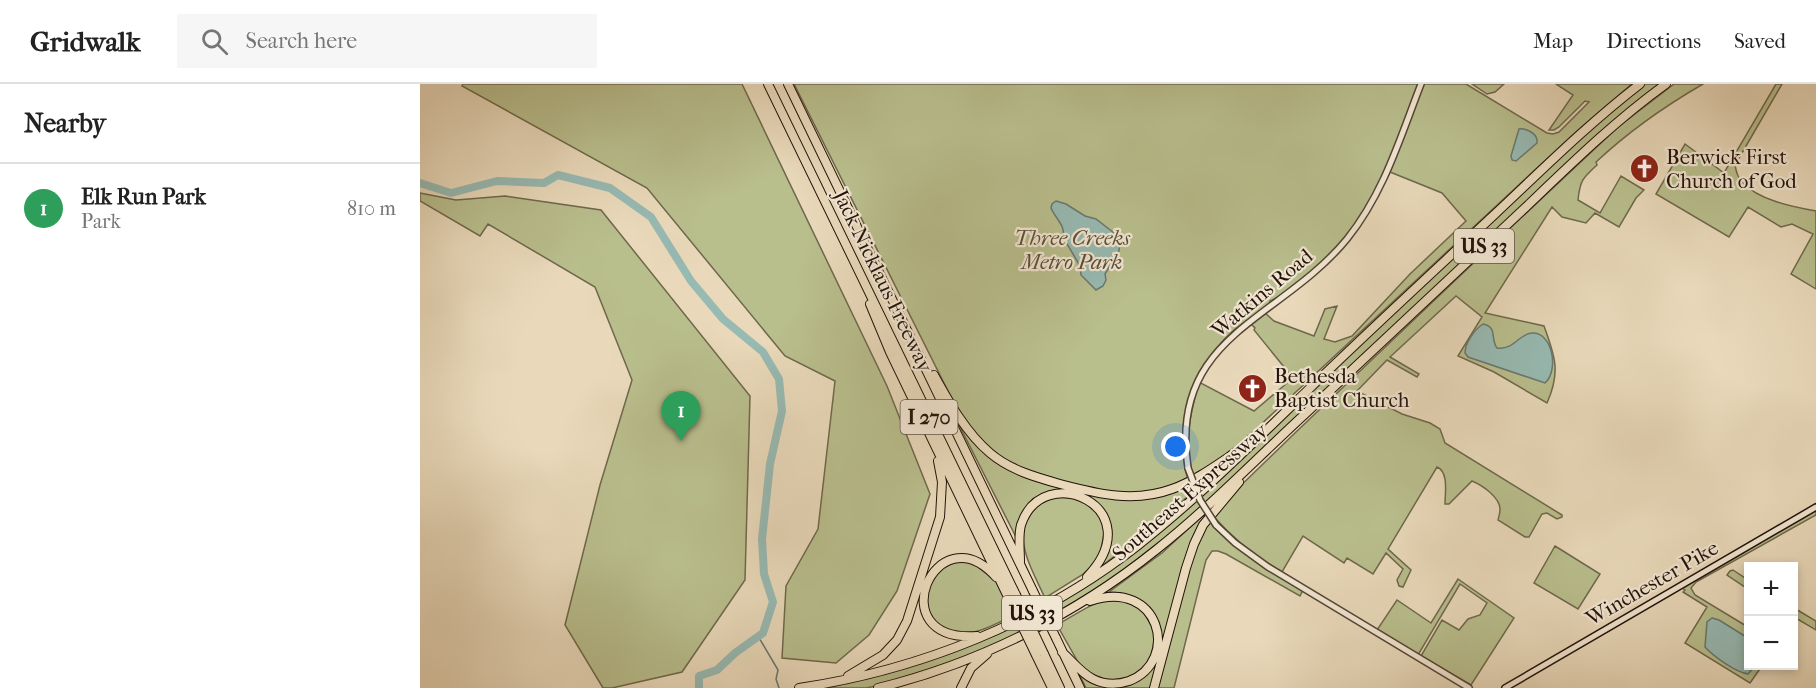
<!DOCTYPE html>
<meta charset="utf-8">
<style>
:root{--surface:#fff;--page:#f6f6f6;--text:#222;--muted:#767676;--line:#e0e0e0;--accent:#b45309}
body{margin:0;font-family:"IM FELL French Canon",serif;background:var(--page);color:var(--text)}
.controls{position:absolute;right:18px;bottom:18px;display:grid;overflow:hidden;border-radius:0px;box-shadow:0 3px 9px #0003}
.controls button{width:54px;height:54px;display:grid;place-items:center;padding:0;border:0;border-bottom:2px solid var(--line);background:var(--surface);color:var(--text);font:30px sans-serif}
.you{position:absolute;left:756px;top:363px;width:21px;height:21px;margin:-15px;border:4px solid #fff;border-radius:50%;background:#1a73e8;box-shadow:0 0 0 9px #1a73e833}
.badge{display:grid;place-items:center;width:39px;height:39px;border-radius:50%;background:var(--accent);color:#fff;font-size:20px;font-weight:700}
.pin{position:absolute;translate:-50% -50px;filter:drop-shadow(0 2px 3px #0008)}
.pin::after{content:'';position:absolute;top:32px;width:21px;height:18px;background:inherit;clip-path:polygon(0 0,100% 0,50% 100%)}
.list{margin:0;padding:0;list-style:none}
h2{display:flex;justify-content:space-between;align-items:center;height:78px;margin:0;padding:0 24px;font-size:26px}
h2 small{font-size:20px;font-weight:400;color:var(--muted)}
.list li{display:grid;grid-template-columns:39px 1fr auto;gap:18px;align-items:center;box-sizing:border-box;height:90px;padding:0 24px;border-top:2px solid var(--line)}
.list b{display:block;font-size:22px;white-space:nowrap}
.list p{margin:0;font-size:20px;white-space:nowrap;color:var(--muted)}
.list em{font-size:20px;font-style:normal;color:var(--muted)}
.icon{flex:none;width:33px;height:33px;fill:none;stroke:currentColor;stroke-width:2;stroke-linecap:round;stroke-linejoin:round}
.map{position:relative;flex:none;width:1396px;height:604px;overflow:hidden}
header{display:flex;align-items:center;gap:36px;box-sizing:border-box;height:84px;padding:0 30px;background:var(--surface);border-bottom:2px solid var(--line)}
header strong{font-size:28px}
nav{display:flex;gap:33px;margin-inline-start:auto;font-size:21px}
.search{width:420px;height:54px;background:var(--page);display:flex;align-items:center;gap:15px;box-sizing:border-box;padding:0 21px;border-radius:0px;color:var(--muted);font-size:22px}
main{display:flex}
aside{flex:1;background:var(--surface)}
.map>svg:first-child{display:block}
.green{fill:#b9be8d;stroke:#6e684c;stroke-width:1.5}
.water{fill:#97bab3;stroke:#69776f;stroke-width:1.5}
.lines{fill:none;stroke-linecap:round;stroke-linejoin:round}
.stream{stroke:#69776f;stroke-width:1.5}
.river{stroke:#97bab3;stroke-width:8}
.tertiary-casing{stroke:#544436;stroke-width:8}
.secondary-casing{stroke:#23120a;stroke-width:8}
.motorway-casing{stroke:#23120a;stroke-width:10}
.tertiary{stroke:#f1e6d2;stroke-width:5}
.secondary{stroke:#f1e6d2;stroke-width:5}
.motorway{stroke:#e9d9ba;stroke-width:8}
.tertiary-bridge-casing{stroke:#544436;stroke-width:8;stroke-linecap:butt}
.motorway-bridge-casing{stroke:#23120a;stroke-width:10;stroke-linecap:butt}
.tertiary-bridge{stroke:#f1e6d2;stroke-width:5}
.motorway-bridge{stroke:#e9d9ba;stroke-width:8}
.labels{text-anchor:middle;dominant-baseline:central;stroke-width:4.5;stroke-linejoin:round;paint-order:stroke}
.shield{fill:#f1e6d2;stroke:#615246;stroke-width:1.5}
.shield-label{font-size:20px;font-weight:bold;fill:#23120a}
.poi-label{font-size:21px;fill:#23120a;stroke:#f1e6d2;text-anchor:start}
.park-label{font-size:21px;font-style:italic;fill:#584e38;stroke:#f1e6d2}
.street-label{font-size:21px;fill:#23120a;stroke:#f1e6d2}
</style>
<header>
<strong>Gridwalk</strong>
<div class="search"><svg class="icon" aria-label="search" viewBox="0 0 24 24"><circle cx="10" cy="10" r="6"/><path d="M15 15l6 6"/></svg>Search here</div>
<nav><a>Map</a><a>Directions</a><a>Saved</a></nav>
</header>
<main>
<aside>
<h2>Nearby<small></small></h2>
<ul class="list">
<li><span class="badge" style="background:#2e9e5b">1</span><div><b>Elk Run Park</b><p>Park</p></div><em>810 m</em></li>
</ul>
</aside>
<div class="map">
<svg width="1396" height="604" viewBox="0 0 1396 604">
<rect width="100%" height="100%" fill="#e9d9ba"/>
<filter id="stains"><feTurbulence type="fractalNoise" baseFrequency=".00333" numOctaves="4"/><feColorMatrix values="0 0 0 0 .2 0 0 0 0 .09 0 0 0 0 .02 0 0 0 .5 -.17"/></filter>
<radialGradient id="worn" r=".72"><stop offset=".6" stop-color="#630" stop-opacity="0"/><stop offset="1" stop-color="#630" stop-opacity=".3"/></radialGradient>
<path class="green" d="M43 0H322L467 302 510 410 477 507 449 551 416 579 362 574 366 502 398 445 415 297 365 272 227 104 42 2Z
M374 0H999C987 31 978 65 963 94 946 129 923 159 895 185 882 197 866 210 850 217L849 220C838 229 826 237 815 245 783 273 761 316 763 359 763 372 764 384 768 396L723 410 669 406 600 385 581 374 556 352 538 327Z
M1003 0H1046L1127 49 1133 50 1139 48 1169 18 1165 17 1139 43 1134 46H1129L1153 11 1136 0H1212L1158 46 836 345 804 372 773 393C764 356 769 334 779 298L834 327 873 294 834 246 835 244 831 240 845 229 854 237 894 252 905 225 917 222 904 255 915 258 932 252 990 190 1046 137 1022 109 970 88Z
M1052 0H1084L1075 8 1067 10Z
M1225 0H1241L764 439 689 497 618 540 582 558 534 577 456 602 446 604H398L572 551 721 463 1151 62Z
M1254 0H1283C1245 22 1208 48 1176 78L1177 81C1163 94 1160 96 1158 116L1180 129 1201 92 1224 106 1216 114 1199 143 1175 129 1166 139 1142 133 1132 123 1065 229 1124 242C1135 272 1141 288 1127 319L1074 288 1038 272 1062 233 1036 212 970 273 999 290 997 293 967 276 937 307 982 330 1010 339 1020 345 1025 359 1142 431V433L1137 435 1127 429 1122 430 1109 453H1105L1078 436C1079 432 1080 429 1080 426 1081 414 1062 401 1052 397L1029 420H1025C1025 409 1029 388 1017 383L968 465 991 486 983 503 979 502 977 496 983 485 966 469 953 490 927 474 924 479 883 452 862 488C837 473 815 457 796 435L791 439C817 468 850 488 883 506L880 512 806 470 798 467H792L786 476 754 604H736L774 467 787 438 809 413 876 348 1086 148 1198 43Z
M1356 0H1362L1315 81C1316 87 1318 94 1322 98 1338 116 1373 123 1396 127V205L1371 190 1393 150 1372 140 1361 143 1328 123 1309 153 1236 110 1265 60 1304 89Z
M0 109 36 116 85 112 181 126 330 312 325 496 262 588 192 604H183L145 541 180 401 212 296 175 203 68 140 60 152 0 117Z
M537 337H539L547 348 603 391 722 414 797 385 750 429 683 481 682 479 690 462 691 452 690 442 664 411 649 407 623 411 596 453Z
M631 413 658 414 678 429 685 445 680 471 671 483 662 491 625 514C608 477 583 439 631 413Z
M794 421 785 434 732 604H666L656 584 678 599 719 594 740 554 714 514 701 509 689 508 742 469Z
M1396 426V431L1276 498 1271 504 1275 511 1328 543V582H1342L1330 599 1265 559 1287 523 1263 508 1265 506 1262 504Z
M1135 462 1180 490 1158 525 1114 499Z
M533 478H551L576 497 593 532C578 538 561 549 545 549 518 549 497 526 511 500 514 495 516 488 521 485 525 482 530 480 533 478Z
M1313 486 1328 496V505L1307 491 1310 487Z
M1038 495 1094 534 1051 601 1001 572 1022 536 1039 546 1048 535 1060 531 1067 519 1040 500 998 571 957 546 977 516 1011 539Z
M693 514 717 521 729 534 735 549 732 571 723 585 705 596H683L668 589 658 578 637 541C655 531 672 518 693 514Z
M1374 524 1396 537V546L1374 533Z"/>
<path class="water" d="M1099 45C1106 44 1116 49 1117 56V59L1096 77 1092 76 1091 72Z
M636 117 646 120 665 132 676 135 694 149 700 158 699 167 685 190 686 196 683 202 676 206 661 191 660 182 643 153C646 142 635 134 631 124L632 120Z
M1063 240C1078 243 1070 255 1077 264 1095 266 1098 250 1112 249 1133 248 1139 287 1125 299L1048 273 1045 269C1045 259 1054 246 1063 240Z
M1292 534 1299 536 1328 554V582H1335L1328 590C1315 588 1293 572 1285 563L1287 538Z"/>
<g class="lines">
<path class="stream" d="M338 552 358 586 356 595 359 604"/>
<path class="river" d="M0 99 31 109 77 97 124 99 138 91 190 104 231 133 271 197 303 235 343 268 359 295 362 327 350 380 342 455 344 490 353 518 343 549 315 569 297 586 279 592V604"/>
<defs>
<path id="tertiary" d="M768 384C748 251 860 237 927 155 964 109 980 54 1001 0
M796 441 815 459 848 483 1049 604"/>
<path id="secondary" d="M1085 604 1396 423"/>
<path id="motorway" d="M348 0 596 511
M368 0 613 507
M450 220 470 268 589 515
M514 291C529 318 546 349 570 369 590 386 615 393 640 400 678 410 714 419 752 405 777 396 798 380 819 366
M600 478C600 466 598 452 601 441 623 374 733 424 667 493
M557 552C458 559 516 426 576 493
M636 554 660 604
M642 568C652 577 661 589 673 595 685 601 697 601 709 597 761 577 740 493 670 517
M624 570 640 604
M616 571 632 604
M428 592 463 571 477 556 487 537 520 433 522 398 518 377
M379 604C500 586 620 538 717 462 778 414 833 359 889 305 950 246 1012 189 1074 131 1122 86 1168 40 1220 0
M458 604C559 579 655 531 736 466 789 424 836 375 885 330 959 261 1032 192 1106 123 1151 80 1196 36 1246 0
M541 604 551 584 567 570
M734 604 766 484 774 460 783 441 819 398"/>
</defs>
<use href="#tertiary" class="tertiary-casing"/>
<use href="#secondary" class="secondary-casing"/>
<use href="#motorway" class="motorway-casing"/>
<use href="#tertiary" class="tertiary"/>
<use href="#secondary" class="secondary"/>
<use href="#motorway" class="motorway"/>
<defs>
<path id="tertiary-bridge" d="M768 384 780 416 796 441"/>
<path id="motorway-bridge" d="M613 507 636 554
M596 511 624 570
M589 515 616 571"/>
</defs>
<use href="#tertiary-bridge" class="tertiary-bridge-casing"/>
<use href="#motorway-bridge" class="motorway-bridge-casing"/>
<use href="#tertiary-bridge" class="tertiary-bridge"/>
<use href="#motorway-bridge" class="motorway-bridge"/>
</g>
<defs>
<symbol id="church-disc" viewBox="-11 -11 22 22"><circle r="9.5" fill="#8f2418" stroke="#f1e6d2"/><path d="M-1.2-6h2.4v3.5h3.3v2.4h-3.3V6h-2.4V-.1h-3.3v-2.4h3.3Z" fill="#fff"/></symbol>
</defs>
<g fill-rule="evenodd">
<use href="#church-disc" x="1208" y="68" width="33" height="33"/>
<use href="#church-disc" x="816" y="288" width="33" height="33"/>
</g>
<g class="labels">
<g class="shield">
<rect x="1034" y="145" width="60" height="34" rx="4.5"/>
<rect x="480.5" y="316" width="57" height="34" rx="4.5"/>
<rect x="582" y="512" width="60" height="34" rx="4.5"/>
</g>
<g class="shield-label">
<text x="1064" y="162">US 33</text>
<text x="509" y="333">I 270</text>
<text x="612" y="529">US 33</text>
</g>
<g class="poi-label">
<text x="1246" y="73">Berwick First<tspan x="1246" dy="24">Church of God</tspan></text>
<text x="854" y="292">Bethesda<tspan x="854" dy="24">Baptist Church</tspan></text>
</g>
<g class="park-label">
<text x="652" y="154">Three Creeks<tspan x="652" dy="24">Metro Park</tspan></text>
</g>
<g class="street-label">
<text transform="translate(463 197) rotate(64)">Jack Nicklaus Freeway</text>
<text transform="translate(842 209) rotate(-40)">Watkins Road</text>
<text transform="translate(770 408) rotate(-41)">Southeast Expressway</text>
<text transform="translate(1232 499) rotate(-30)">Winchester Pike</text>
</g>
</g>
<rect width="100%" height="100%" filter="url(#stains)"/>
<rect width="100%" height="100%" fill="url(#worn)"/>
</svg>
<div class="controls">
<button>+</button>
<button>−</button>
</div>
<div class="you"></div>
<div class="pin badge" style="left:261px;top:357px;background:#2e9e5b">1</div>
</div>
</main>
